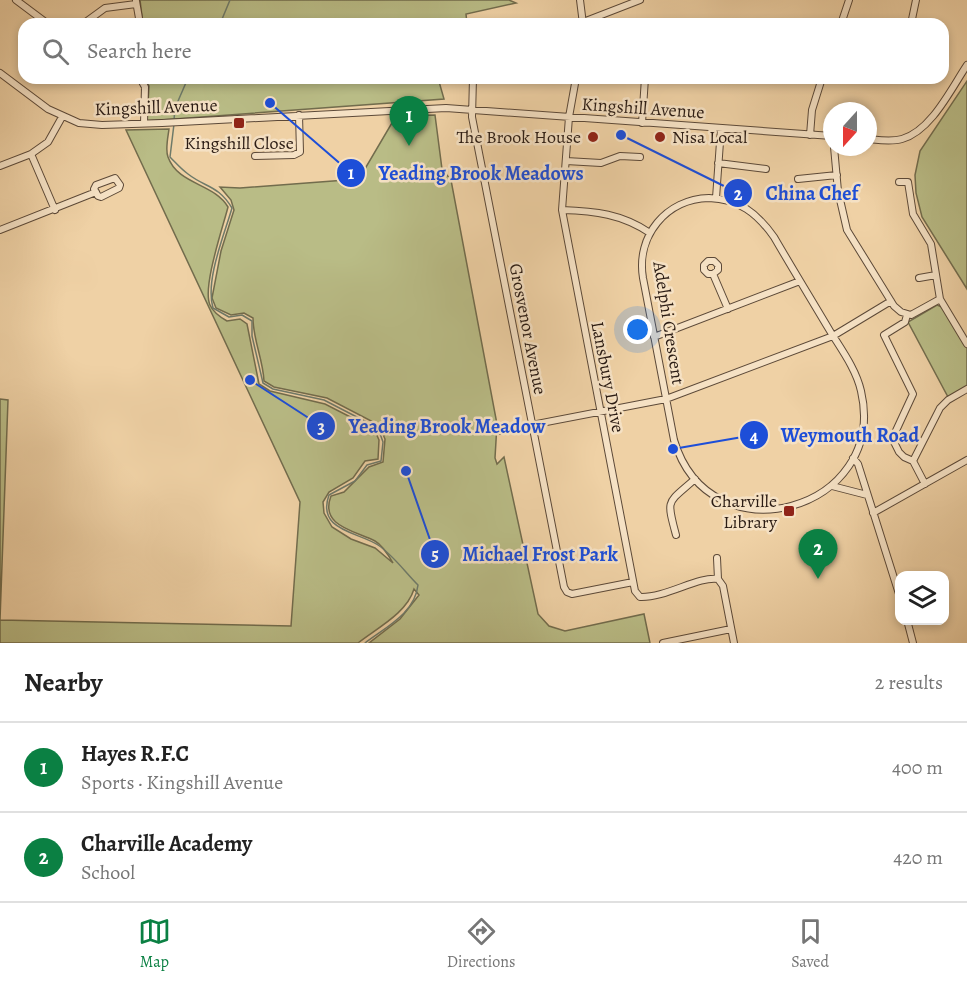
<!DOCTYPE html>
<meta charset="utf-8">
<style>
:root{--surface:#fff;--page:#f2f2f2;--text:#222;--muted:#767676;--line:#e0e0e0;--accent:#0b8043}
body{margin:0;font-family:Alegreya,serif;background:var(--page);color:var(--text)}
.controls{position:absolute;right:18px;bottom:18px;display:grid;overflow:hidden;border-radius:12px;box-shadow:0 3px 9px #0003}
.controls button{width:54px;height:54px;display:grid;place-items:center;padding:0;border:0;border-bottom:2px solid var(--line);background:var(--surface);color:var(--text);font:30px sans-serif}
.compass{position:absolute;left:823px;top:102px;width:54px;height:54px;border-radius:50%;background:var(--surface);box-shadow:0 3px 9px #0003;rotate:201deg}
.you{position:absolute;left:638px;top:330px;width:21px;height:21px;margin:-15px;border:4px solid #fff;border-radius:50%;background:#1a73e8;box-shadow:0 0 0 9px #1a73e833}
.badge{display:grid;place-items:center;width:39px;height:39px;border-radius:50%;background:var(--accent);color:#fff;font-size:20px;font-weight:700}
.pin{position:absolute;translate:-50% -50px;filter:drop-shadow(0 2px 3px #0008)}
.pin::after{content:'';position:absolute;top:32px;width:21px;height:18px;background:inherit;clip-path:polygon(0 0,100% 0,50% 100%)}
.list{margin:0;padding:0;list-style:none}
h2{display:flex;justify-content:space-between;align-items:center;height:78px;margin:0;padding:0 24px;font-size:26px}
h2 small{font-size:20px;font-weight:400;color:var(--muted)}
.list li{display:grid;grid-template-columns:39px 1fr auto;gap:18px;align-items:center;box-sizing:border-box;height:90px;padding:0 24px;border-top:2px solid var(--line)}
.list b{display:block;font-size:22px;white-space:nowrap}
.list p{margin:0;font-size:20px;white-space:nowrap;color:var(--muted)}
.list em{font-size:20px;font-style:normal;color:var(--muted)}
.icon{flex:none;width:33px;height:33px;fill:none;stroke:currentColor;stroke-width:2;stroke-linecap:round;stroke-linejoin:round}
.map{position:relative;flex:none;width:967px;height:643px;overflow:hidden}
.search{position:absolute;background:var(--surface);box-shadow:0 3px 9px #0003;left:18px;right:18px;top:18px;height:66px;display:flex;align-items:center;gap:15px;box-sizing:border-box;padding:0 21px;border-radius:18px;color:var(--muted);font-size:22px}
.sheet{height:258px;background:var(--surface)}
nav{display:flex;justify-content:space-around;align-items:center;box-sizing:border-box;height:84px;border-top:2px solid var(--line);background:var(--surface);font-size:16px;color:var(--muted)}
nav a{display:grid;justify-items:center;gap:3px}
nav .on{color:var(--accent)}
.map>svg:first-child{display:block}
.green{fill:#b9bc86;stroke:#726c4d;stroke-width:1.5}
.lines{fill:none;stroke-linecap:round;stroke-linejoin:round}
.stream{stroke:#6e7a69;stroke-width:1.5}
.minor-casing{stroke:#5c4938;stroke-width:8}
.minor{stroke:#f5e1c4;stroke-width:6}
.poi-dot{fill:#8f2418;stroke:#f5e1c4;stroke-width:2}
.labels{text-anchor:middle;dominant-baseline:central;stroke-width:5;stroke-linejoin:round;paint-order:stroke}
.street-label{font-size:18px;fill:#2b1c14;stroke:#f5e1c4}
.poi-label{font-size:18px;fill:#2b1c14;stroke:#f5e1c4;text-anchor:end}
.leader{fill:none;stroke:#1d4ed8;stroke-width:2}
.callout-dot{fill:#1d4ed8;stroke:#f5e1c4;stroke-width:2}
.mark-label{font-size:18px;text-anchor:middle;font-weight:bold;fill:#fff}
.callout-label{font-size:20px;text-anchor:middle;font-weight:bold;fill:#1d4ed8;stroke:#f5e1c4;stroke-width:5;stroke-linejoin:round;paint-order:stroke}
</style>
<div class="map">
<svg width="967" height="643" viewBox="0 0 967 643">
<rect width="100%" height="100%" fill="#efd1a5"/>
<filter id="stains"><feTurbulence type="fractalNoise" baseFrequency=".00333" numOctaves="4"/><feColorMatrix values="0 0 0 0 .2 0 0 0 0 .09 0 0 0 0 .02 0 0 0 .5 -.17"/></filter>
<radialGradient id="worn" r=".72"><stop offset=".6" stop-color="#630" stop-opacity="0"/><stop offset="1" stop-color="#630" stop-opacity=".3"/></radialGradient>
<path class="green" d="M140 0H509L516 3 466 14 467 24H143Z
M144 78H438L444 99 147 121 149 86Z
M967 81V289L922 217 916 193 915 175 920 151Z
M435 115 442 169 451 180 497 424 495 458 497 464 504 457 538 614 549 626 565 631 644 614 650 643H369L400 619 419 595 414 589C407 613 377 628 358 643H0V399L8 400 0 620 291 626 300 502 126 130 169 129C168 137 165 150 168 157 178 185 214 183 228 207 223 227 202 288 210 305 213 312 220 317 227 321L240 319 247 324 259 384 270 391 325 404 374 429 379 440 378 459 365 461 353 478 329 492 323 502 324 513 332 527 351 539 375 548 393 563C389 556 382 545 375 541 357 531 319 527 331 496L344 492 369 467 383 462 385 439 379 425 327 398 274 387 264 381C263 359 253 340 253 318L244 313 231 315 216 308 212 298 221 251 234 210 231 200 220 187 240 188 359 179 396 116Z
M937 305 942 307 967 348V386L948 397 908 322Z"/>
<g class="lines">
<path class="stream" d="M220 24 230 0
M174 120 175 108 188 78
M174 124 170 157C176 163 181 169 188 174 206 188 218 185 232 208 224 236 205 280 213 308L229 317 242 315 252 321V336L263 383 273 389 324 400 378 428 383 442 381 461 367 465 355 481 329 495C316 531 359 532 378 545 393 555 405 572 418 585 415 613 386 627 365 643"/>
<defs>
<path id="minor" d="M16 0 48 24
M580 0 583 24
M136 1 140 24
M83 24 105 8 136 4
M578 24 640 0
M841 24 849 0
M911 24 916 0
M0 73 48 109 79 123 102 125 162 123 446 108 832 136
M140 78 145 87 144 123
M473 78 472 117 564 587 567 592 572 594 633 582
M576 78 569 117 562 210 635 591 640 597C666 598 698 576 718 579
M642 123 645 78
M810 135 812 110 822 78
M868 139C879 140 891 142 902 139 931 131 951 89 967 65
M834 147 838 191 847 230 894 306 901 312 911 315 940 299
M31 154 55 210
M255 156 294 155 300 152 299 115
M566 161 601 163 620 156 640 157
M718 163 766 169
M0 166 31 154 48 142 62 117
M115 178 120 185 119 188 101 197 98 196 94 189 96 185Z
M798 179 837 175
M899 182H908L913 214 931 244 940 299 967 344
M709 198C739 199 757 213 774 237 792 268 811 299 830 331 841 349 856 369 861 391 889 511 710 561 674 440L643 278C636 236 666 199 709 198Z
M716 198 721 128
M562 210C595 211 622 214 650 233
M0 230 96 192
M713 274 718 270V265L714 261H708L704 265V270L708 274H713L728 309
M919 278 936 275
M907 315 905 322 884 335 913 394 894 435V442L899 452 904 457 913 461 925 484
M654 337 800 281
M500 431 666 399 833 336 891 301
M853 458 858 464 900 597
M913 461 940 408 948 400 967 389
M832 486 867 495
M873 513 967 460
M676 535C666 498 667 504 695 479
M717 558 718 579 723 586 734 643
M907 620 913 643
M663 643 731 629"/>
</defs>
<use href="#minor" class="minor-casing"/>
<use href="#minor" class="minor"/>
</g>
<g class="poi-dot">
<rect x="233" y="117" width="12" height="12" rx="3"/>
<circle cx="593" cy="137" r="6"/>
<circle cx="660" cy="137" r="6"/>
<rect x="783" y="505" width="12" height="12" rx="3"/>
</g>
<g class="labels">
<g class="street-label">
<text transform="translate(156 107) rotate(-2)">Kingshill Avenue</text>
<text transform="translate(643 108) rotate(4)">Kingshill Avenue</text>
<text transform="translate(669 323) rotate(81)">Adelphi Crescent</text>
<text transform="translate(528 329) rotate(79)">Grosvenor Avenue</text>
<text transform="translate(608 377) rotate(79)">Lansbury Drive</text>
</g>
<g class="poi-label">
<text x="581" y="137">The Brook House</text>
<text x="672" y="137" text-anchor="start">Nisa Local</text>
<text x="239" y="143" text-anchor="middle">Kingshill Close</text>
<text x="777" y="501">Charville<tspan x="777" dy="21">Library</tspan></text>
</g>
</g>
<path class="leader" d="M270 103L351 173M621 135L738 193M250 380L321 426M673 449L754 435M406 471L435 554"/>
<g class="callout-dot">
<circle cx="270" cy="103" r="6"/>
<circle cx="621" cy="135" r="6"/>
<circle cx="250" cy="380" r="6"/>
<circle cx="673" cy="449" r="6"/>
<circle cx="406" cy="471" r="6"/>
<circle cx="351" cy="173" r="15"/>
<circle cx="738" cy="193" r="15"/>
<circle cx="321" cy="426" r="15"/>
<circle cx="754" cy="435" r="15"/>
<circle cx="435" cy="554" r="15"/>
</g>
<g class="mark-label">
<text x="351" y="179">1</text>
<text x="738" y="200">2</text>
<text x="321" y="433">3</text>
<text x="754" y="442">4</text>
<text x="435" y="560">5</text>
</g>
<g class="callout-label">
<text x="481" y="180">Yeading Brook Meadows</text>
<text x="812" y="200">China Chef</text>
<text x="447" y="433">Yeading Brook Meadow</text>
<text x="850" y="442">Weymouth Road</text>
<text x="540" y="561">Michael Frost Park</text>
</g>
<rect width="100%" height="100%" filter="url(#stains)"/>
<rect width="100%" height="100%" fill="url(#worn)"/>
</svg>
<div class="controls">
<button><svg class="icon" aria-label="layers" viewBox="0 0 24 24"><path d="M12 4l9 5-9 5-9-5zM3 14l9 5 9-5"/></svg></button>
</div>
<svg class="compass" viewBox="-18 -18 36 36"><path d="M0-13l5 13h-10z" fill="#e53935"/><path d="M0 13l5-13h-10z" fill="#767676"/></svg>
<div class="you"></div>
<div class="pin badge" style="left:409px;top:146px">1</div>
<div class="pin badge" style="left:818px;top:579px">2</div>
<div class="search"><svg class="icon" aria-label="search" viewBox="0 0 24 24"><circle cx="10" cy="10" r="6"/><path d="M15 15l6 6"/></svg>Search here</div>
</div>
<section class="sheet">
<h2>Nearby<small>2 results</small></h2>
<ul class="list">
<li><span class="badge">1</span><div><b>Hayes R.F.C</b><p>Sports · Kingshill Avenue</p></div><em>400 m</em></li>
<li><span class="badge">2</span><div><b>Charville Academy</b><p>School</p></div><em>420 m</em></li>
</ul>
</section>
<nav>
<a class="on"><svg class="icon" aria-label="map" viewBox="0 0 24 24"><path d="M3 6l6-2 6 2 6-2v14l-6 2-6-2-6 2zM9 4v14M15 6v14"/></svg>Map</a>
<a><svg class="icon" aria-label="directions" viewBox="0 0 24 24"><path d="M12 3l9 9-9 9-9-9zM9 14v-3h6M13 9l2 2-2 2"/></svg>Directions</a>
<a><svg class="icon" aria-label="saved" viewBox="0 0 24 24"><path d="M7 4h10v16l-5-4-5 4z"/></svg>Saved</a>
</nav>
